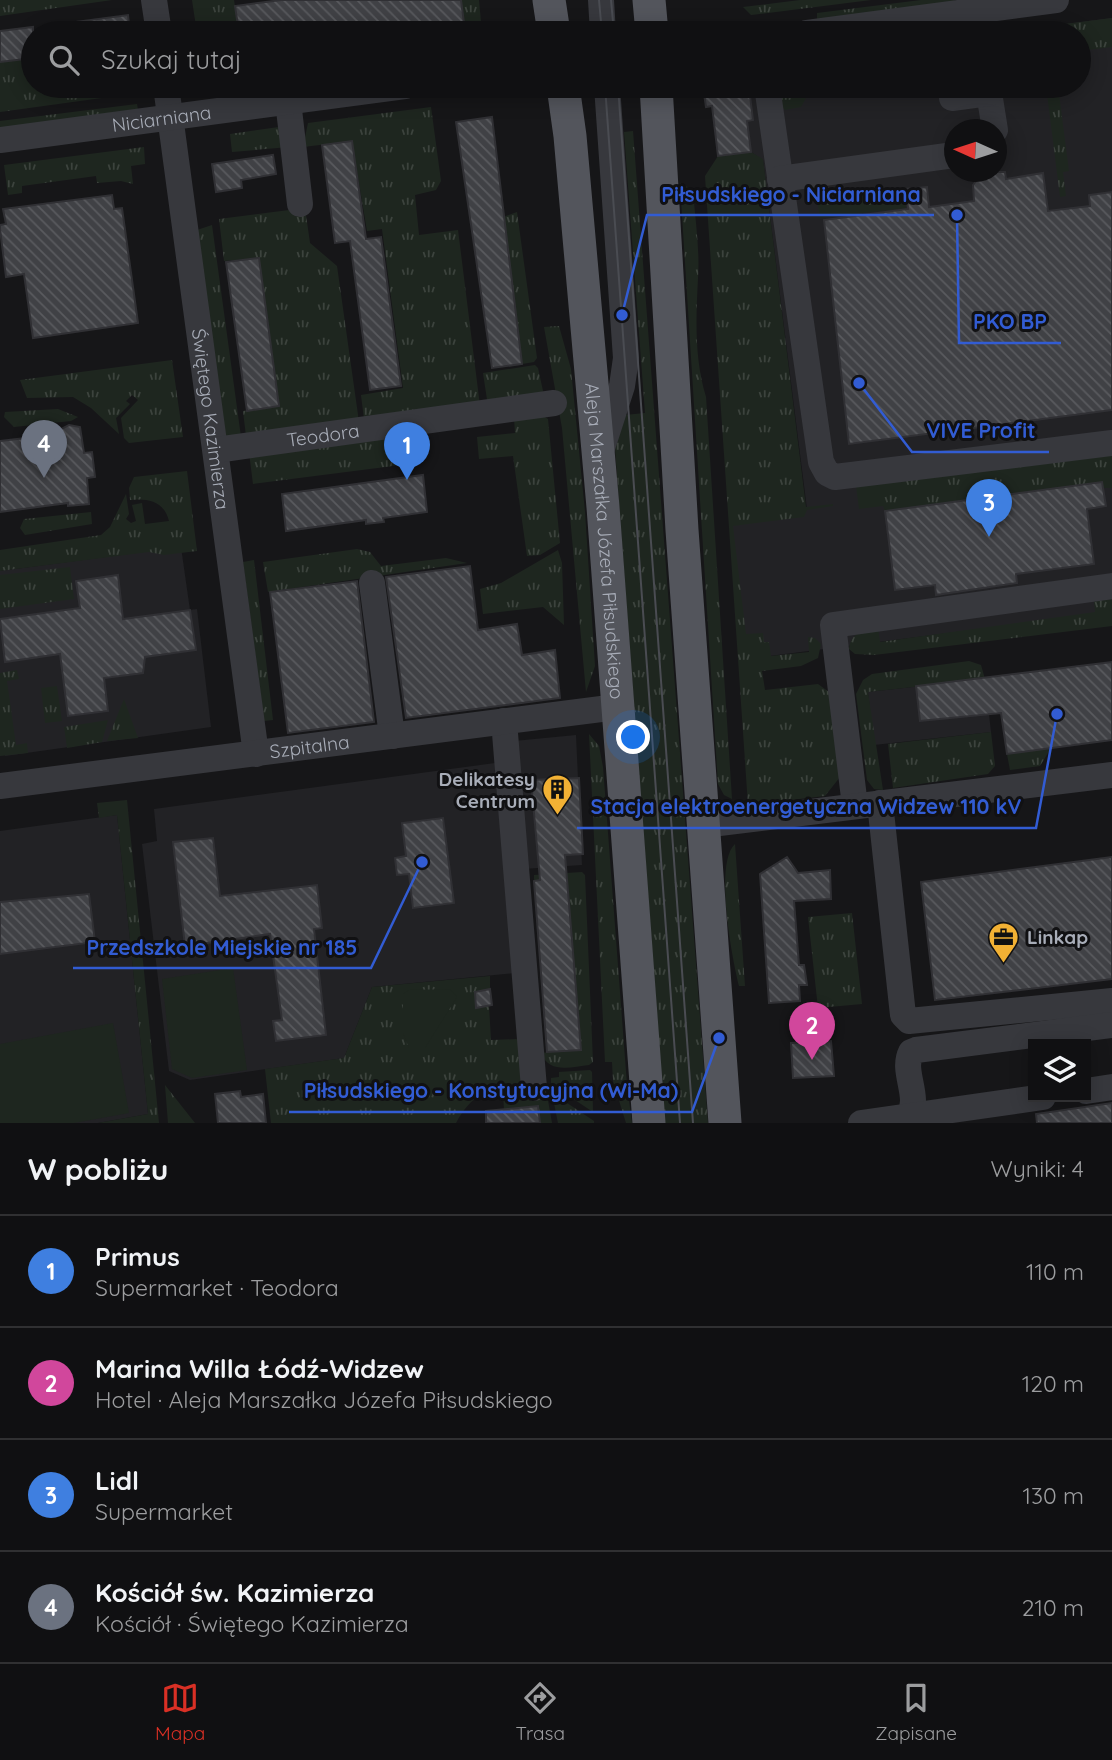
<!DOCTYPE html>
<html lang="pl">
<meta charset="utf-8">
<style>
:root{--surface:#101012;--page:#19191b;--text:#f1f3f6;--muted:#9c9d9f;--line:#303032;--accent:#d93025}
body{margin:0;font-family:Quicksand,sans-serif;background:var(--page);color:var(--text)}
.controls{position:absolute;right:21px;bottom:21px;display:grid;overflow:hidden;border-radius:0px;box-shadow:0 4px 18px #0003}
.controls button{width:63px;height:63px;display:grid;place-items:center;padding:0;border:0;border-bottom:2px solid var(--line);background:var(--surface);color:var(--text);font:35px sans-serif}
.compass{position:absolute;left:944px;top:119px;width:63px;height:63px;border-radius:50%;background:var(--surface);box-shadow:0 4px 18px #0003;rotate:273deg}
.you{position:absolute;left:634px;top:738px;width:24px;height:24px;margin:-18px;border:5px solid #fff;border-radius:50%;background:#1a73e8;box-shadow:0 0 0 10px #1a73e833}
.badge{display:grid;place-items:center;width:46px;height:46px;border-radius:50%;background:var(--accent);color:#fff;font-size:23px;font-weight:700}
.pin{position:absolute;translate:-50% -58px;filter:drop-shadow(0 2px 4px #0008)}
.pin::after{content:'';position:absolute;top:37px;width:24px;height:21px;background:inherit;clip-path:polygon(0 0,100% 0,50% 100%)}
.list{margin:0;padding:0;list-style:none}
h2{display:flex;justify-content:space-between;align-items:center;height:91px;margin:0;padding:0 28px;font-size:30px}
h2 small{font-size:23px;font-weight:400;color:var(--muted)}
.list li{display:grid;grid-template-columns:46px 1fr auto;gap:21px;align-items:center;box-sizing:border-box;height:112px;padding:0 28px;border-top:2px solid var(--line)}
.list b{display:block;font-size:26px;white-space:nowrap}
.list p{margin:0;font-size:23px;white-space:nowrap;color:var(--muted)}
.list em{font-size:23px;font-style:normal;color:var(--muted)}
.icon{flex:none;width:38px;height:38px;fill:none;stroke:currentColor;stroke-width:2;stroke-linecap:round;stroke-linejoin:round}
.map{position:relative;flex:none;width:1112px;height:1123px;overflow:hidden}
.search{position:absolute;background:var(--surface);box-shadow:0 4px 18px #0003;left:21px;right:21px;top:21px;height:77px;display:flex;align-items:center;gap:18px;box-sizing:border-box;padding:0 24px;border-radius:38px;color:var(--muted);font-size:26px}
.sheet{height:539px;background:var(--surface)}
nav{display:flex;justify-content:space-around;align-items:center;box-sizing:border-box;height:98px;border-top:2px solid var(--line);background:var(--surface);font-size:19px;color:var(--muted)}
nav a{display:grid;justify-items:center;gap:4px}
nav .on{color:var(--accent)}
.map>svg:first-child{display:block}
.built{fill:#222225;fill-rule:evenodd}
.grass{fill:url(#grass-tufts)}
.green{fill:#1e261f}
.building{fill:url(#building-back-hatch);stroke:#303034;stroke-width:2}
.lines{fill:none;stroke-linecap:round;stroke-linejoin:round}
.minor{stroke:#37383d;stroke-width:26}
.major{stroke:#53555c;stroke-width:33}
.tram{stroke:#4a4c52;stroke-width:2}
.labels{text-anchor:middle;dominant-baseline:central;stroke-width:6;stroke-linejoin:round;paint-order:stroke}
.street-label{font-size:19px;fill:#a8adb8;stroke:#111113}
.poi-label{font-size:19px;font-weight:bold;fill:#a8adb8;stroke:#111113;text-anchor:end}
.leader{fill:none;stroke:#325cd3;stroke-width:2.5}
.callout-dot{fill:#325cd3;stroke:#111113;stroke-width:2.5}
.callout-label{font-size:21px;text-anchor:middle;font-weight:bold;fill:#325cd3;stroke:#111113;stroke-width:6;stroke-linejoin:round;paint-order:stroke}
</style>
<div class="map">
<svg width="1112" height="1123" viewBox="0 0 1112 1123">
<defs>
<pattern id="grass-tufts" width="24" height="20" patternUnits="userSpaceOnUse" patternTransform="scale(1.75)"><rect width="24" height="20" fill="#1e261f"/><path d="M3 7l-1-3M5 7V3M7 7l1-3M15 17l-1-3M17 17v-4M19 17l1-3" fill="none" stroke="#3c433d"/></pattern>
<pattern id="building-back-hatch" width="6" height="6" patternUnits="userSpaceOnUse" patternTransform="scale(1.75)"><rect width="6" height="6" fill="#404145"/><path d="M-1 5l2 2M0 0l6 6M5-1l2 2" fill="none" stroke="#595a5e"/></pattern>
</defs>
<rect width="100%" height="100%" fill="#161618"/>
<path class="built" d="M1112 18V612L746 659 730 521 807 509 763 160 751 152 712 107H706L703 87 1079 86V33H995ZM954 130H996V172H954Z
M181 547 190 610 197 609 211 727 5 756 0 713V571Z
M985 679 991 732 874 745 868 692Z
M576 735 582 865 523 869 514 741Z
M495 763 515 973 372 987 344 1058 190 1080 169 1071 142 844 157 841 154 809Z
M117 815 148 1114 98 1123H0V831Z"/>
<path class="grass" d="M0 0H112L0 16Z
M192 0H234L239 33H197Z
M461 0H479L482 33H389L464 23Z
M800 0H871L751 15 743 7Z
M921 0H955L950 4 817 20V13Z
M1112 18V47L1088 50 1080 47 1079 33H995Z
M33 58V86H137L138 93 0 112V62Z
M773 86H813L801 107 785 110 776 101Z
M1046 86H1058L1069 171 1063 172 1066 196 1060 197Z
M137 104 138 110 0 128V121Z
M431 107 441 181 436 190 415 195 419 235 458 230 480 406 364 419 361 395 403 388 382 229 367 231 352 141 303 147 308 123Z
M286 126 289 147 232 152 230 134Z
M633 131 708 1123H665L615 448 625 415 645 413 624 132Z
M144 147 145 164 131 166 133 184 121 181 97 183 96 176 22 186V193L8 195 4 165Z
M751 152 763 159 806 507 833 504V506L807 510 804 517 733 526 746 634 763 633 764 642H769L771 656 809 652 808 637 815 638 821 644 818 658 801 666 762 671 765 690 818 684 829 692 840 777 825 796 748 805 705 176 718 156Z
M680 183 693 190C695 219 700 249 698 278 696 317 694 358 706 397L732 799 724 795 718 784Z
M904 188 906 208 820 218 817 199Z
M305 208 310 243 337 266 359 422 246 436 243 411 279 406 259 258 224 261 219 219Z
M517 212 537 358 534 362 522 364 503 217Z
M212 225 241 437 226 439 197 230Z
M559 326 571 369 585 512 595 666 586 692 562 428 544 327Z
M172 360 183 437 129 443 124 438 121 418 138 400 132 395 126 401 130 404 116 418 119 434 91 408 73 397 27 398 20 380Z
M535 365 538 368 543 391 537 399 488 406 483 373Z
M58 409 78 417 71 421 14 427 4 417 5 412Z
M540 414 548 419 560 543 540 555 527 556 513 456 479 459 477 437 515 433 514 417Z
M383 435 398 446 401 465 253 484 249 452Z
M1112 453V488H1103L1102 482 885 511 883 506 859 509 856 486Z
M187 471 197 551 164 555 149 552 0 571V550L101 535 110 527 126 494 129 514 126 519 131 523 136 521 132 505 142 503 145 524 169 521C164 501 148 498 130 500L129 488 134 477Z
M91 512 92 524 25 535 20 528 24 519Z
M357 549 370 552 381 566 446 558 467 563 268 592 263 562Z
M558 550 562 563 564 625 543 607 483 614 480 589 501 583Z
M254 560 273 720 264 721 243 562Z
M70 567 74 599 0 609V575Z
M1112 599V626L874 655 855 654 849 649C851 632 863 631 878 628L880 642 1095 612 1094 601Z
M969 661 981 665 985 679 868 692 883 790 874 789 867 780 856 694 863 680 872 674Z
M17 670 19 679 7 681 16 745 27 743 28 753 0 756V673Z
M57 686 62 721 45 723 41 688Z
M124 699 138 738 107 741Z
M108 720 102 742 67 748 64 727Z
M991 732 995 766 988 774 893 788 888 744Z
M589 734 599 746 603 767 627 1085H619V1092L628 1093 632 1123H626L613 1081 612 1062H605Z
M1051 748 1040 766 1010 770 1007 754Z
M127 800 159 1123H98L148 1114 117 815 99 818 97 803Z
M735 844 745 986H739C732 958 714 863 735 844Z
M582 872 585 875 593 1062 589 1065C571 1067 549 1074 541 1053L581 1049 567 879 534 881V875Z
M852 913 862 1004 818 1008 808 917Z
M490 976V989L475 992 476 1007 489 1006 491 1040 519 1039 527 1084C492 1088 474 1090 456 1123H271L265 1069 344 1058 372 987Z
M590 1070 592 1072 593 1112 551 1084V1078L559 1077V1072Z
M165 1085 195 1123H168Z
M539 1091 547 1095 552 1123H540L538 1106 504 1109 503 1093Z
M552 1093 594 1121V1123H558Z"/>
<path class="green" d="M233 968 247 1070 192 1078 172 1069 162 979Z
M450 989 457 997 425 1048H409L403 1033V994L409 990Z
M113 1023 129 1113 74 1123H0V1044Z"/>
<path class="building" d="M281 0H461L464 23 389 33H239L235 6Z
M128 15 130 33H68L67 23Z
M33 27V58L0 62V31Z
M729 86V91L743 89V97L750 96 753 120 747 121 751 152 718 156 712 106 706 107 703 87Z
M492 117 522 364 492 368 456 122Z
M352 141 366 239 381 237 401 386 370 390 350 241 335 243 322 145Z
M273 155 276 174 241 180 242 188 216 192 212 164Z
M983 172H1005L1006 179 1043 173 1048 211 1090 206 1089 195 1112 192V410L849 444 824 220 908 209 906 189 927 187 929 207 974 201 973 185Z
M112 195 114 209 122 208 138 323 33 338 24 274 6 277 0 229V225L6 224 3 209Z
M259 258 279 406 247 411 226 262Z
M69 425 80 427 84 453 92 452 95 477 87 478 89 504 68 506V503L0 512V441L59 434V430Z
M423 475 427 512 383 518 384 522 366 524V520L286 531 282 494Z
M1102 482 1106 506 1087 509 1094 564 1016 574 1017 583 936 595 935 585 895 590 885 511Z
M470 566 478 630 517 624 522 655 555 650 560 698 406 718 386 577Z
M118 575 123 619 190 610 196 650 145 657 143 673 104 678 108 711 68 716 60 654 5 662 0 619 80 608 76 581Z
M357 581 374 722 288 733 270 592Z
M1112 662V740L1007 754 1001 713 920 721 916 686Z
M579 778 583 854 565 855 581 1050 547 1052 534 881 540 880 531 780Z
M443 818 454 903 413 908 409 874 397 875 395 858 406 856 402 823Z
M213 838 220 896 317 885 322 928 314 929 326 1035 276 1041 273 1021 282 1020 270 934 185 946 173 842Z
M787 857 798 873 830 870 831 899 794 901 799 965H804L807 985H799L800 1001 769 1003 760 874Z
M1112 857V979L935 1000 921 882Z
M89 894 95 942 0 954V902Z
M490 989 492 1005 476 1008 475 992Z
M831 1041 834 1076 793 1078 791 1043Z
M240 1091 241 1097 263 1094 266 1123H218L215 1094Z
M1112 1103V1123H1037L1036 1114Z
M538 1106 540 1123H486V1111Z"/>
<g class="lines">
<g class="minor">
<path d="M154 0 159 33"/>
<path d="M601 0 603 33"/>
<path d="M807 33 1056 0"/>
<path id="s1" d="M166 86 256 754"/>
<path d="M767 86 821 462 827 473 835 477 1112 443"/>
<path d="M988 86 995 130"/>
<path d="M952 98 989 93"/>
<path d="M288 101 300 204"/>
<path id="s2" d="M0 140 405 86"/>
<path d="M780 179 954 155"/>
<path id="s3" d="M216 450 554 403"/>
<path d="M601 451 622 386 626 358 607 86"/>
<path d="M372 583 392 736"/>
<path d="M504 721 534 1088"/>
<path id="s4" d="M0 786 617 707"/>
<path d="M880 803 903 1015 909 1021 1112 1001"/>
<path d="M855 806 833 625 1112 586"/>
<path d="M703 825 1112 775"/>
<path d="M1086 1091 1112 1087"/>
<path d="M909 1116C921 1096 901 1072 911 1052L916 1050 1112 1025"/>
<path d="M861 1123 1043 1097"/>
</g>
<g class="major">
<path d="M549 0 554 33"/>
<path d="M649 0 652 33"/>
<path id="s5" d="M563 86 570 136 603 507 649 1123"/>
<path d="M656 86 682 530 725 1123"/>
</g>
<path class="tram" d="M599 0 602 33
M611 0 614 33
M605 86 680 1123
M618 86 693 1123"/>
</g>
<defs>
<symbol id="building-pin" viewBox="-11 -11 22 30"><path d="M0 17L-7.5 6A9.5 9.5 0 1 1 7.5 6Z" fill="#f2b134" stroke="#111113"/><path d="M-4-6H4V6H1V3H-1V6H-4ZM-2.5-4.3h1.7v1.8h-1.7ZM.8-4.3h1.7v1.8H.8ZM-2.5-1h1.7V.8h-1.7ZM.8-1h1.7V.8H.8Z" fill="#111"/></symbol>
<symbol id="office-pin" viewBox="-11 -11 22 30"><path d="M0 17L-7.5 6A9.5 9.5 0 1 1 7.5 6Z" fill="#f2b134" stroke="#111113"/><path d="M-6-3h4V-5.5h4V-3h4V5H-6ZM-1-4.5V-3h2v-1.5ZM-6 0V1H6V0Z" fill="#111"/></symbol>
</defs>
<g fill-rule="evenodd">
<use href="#building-pin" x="540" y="772" width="35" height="47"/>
<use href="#office-pin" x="986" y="920" width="35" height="47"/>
</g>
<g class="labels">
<g class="street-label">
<text stroke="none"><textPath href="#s2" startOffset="163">Niciarniana</textPath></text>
<text stroke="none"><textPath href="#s1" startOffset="336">Świętego Kazimierza</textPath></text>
<text stroke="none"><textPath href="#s3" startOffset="108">Teodora</textPath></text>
<text stroke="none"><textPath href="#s5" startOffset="457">Aleja Marszałka Józefa Piłsudskiego</textPath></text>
<text stroke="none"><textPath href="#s4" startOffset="312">Szpitalna</textPath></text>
</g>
<g class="poi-label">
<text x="535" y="779">Delikatesy<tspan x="535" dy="22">Centrum</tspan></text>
<text x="1027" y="937" text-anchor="start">Linkap</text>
</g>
</g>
<path class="leader" d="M622 315L647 215H934M957 215L959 343H1061M859 383L912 452H1049M1057 714L1036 828H577M422 862L371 968H73M719 1038L692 1112H289"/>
<g class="callout-dot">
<circle cx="622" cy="315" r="7"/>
<circle cx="957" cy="215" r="7"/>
<circle cx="859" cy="383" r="7"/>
<circle cx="1057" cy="714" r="7"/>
<circle cx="422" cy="862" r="7"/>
<circle cx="719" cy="1038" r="7"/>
</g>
<g class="callout-label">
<text x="791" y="202">Piłsudskiego - Niciarniana</text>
<text x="1010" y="329">PKO BP</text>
<text x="981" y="438">VIVE Profit</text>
<text x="806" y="814">Stacja elektroenergetyczna Widzew 110 kV</text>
<text x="222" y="955">Przedszkole Miejskie nr 185</text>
<text x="491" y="1098">Piłsudskiego - Konstytucyjna (Wi-Ma)</text>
</g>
</svg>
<div class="controls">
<button><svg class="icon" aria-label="layers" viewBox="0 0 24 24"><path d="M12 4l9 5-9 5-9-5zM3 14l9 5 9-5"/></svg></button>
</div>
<svg class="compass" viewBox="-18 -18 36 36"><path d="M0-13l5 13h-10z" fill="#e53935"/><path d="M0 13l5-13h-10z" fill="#9c9d9f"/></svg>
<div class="you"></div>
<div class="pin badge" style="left:407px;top:480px;background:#3f7fe0">1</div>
<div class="pin badge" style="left:812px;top:1060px;background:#d1479c">2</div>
<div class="pin badge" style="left:989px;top:537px;background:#3f7fe0">3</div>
<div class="pin badge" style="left:44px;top:478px;background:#6b7280">4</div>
<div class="search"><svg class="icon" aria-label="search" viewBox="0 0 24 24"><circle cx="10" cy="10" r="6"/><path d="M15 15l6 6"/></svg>Szukaj tutaj</div>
</div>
<section class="sheet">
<h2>W pobliżu<small>Wyniki: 4</small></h2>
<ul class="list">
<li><span class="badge" style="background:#3f7fe0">1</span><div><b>Primus</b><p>Supermarket · Teodora</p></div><em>110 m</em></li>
<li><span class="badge" style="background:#d1479c">2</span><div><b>Marina Willa Łódź-Widzew</b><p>Hotel · Aleja Marszałka Józefa Piłsudskiego</p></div><em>120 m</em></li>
<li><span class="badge" style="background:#3f7fe0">3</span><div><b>Lidl</b><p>Supermarket</p></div><em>130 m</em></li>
<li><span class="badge" style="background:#6b7280">4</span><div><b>Kościół św. Kazimierza</b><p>Kościół · Świętego Kazimierza</p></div><em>210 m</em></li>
</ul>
</section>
<nav>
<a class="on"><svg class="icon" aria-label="map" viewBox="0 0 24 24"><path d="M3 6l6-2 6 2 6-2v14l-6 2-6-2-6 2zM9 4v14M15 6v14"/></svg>Mapa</a>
<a><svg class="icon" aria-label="directions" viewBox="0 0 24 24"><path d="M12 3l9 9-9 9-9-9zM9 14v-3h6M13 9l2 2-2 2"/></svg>Trasa</a>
<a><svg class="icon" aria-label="saved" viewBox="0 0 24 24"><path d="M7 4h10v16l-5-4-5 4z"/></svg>Zapisane</a>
</nav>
